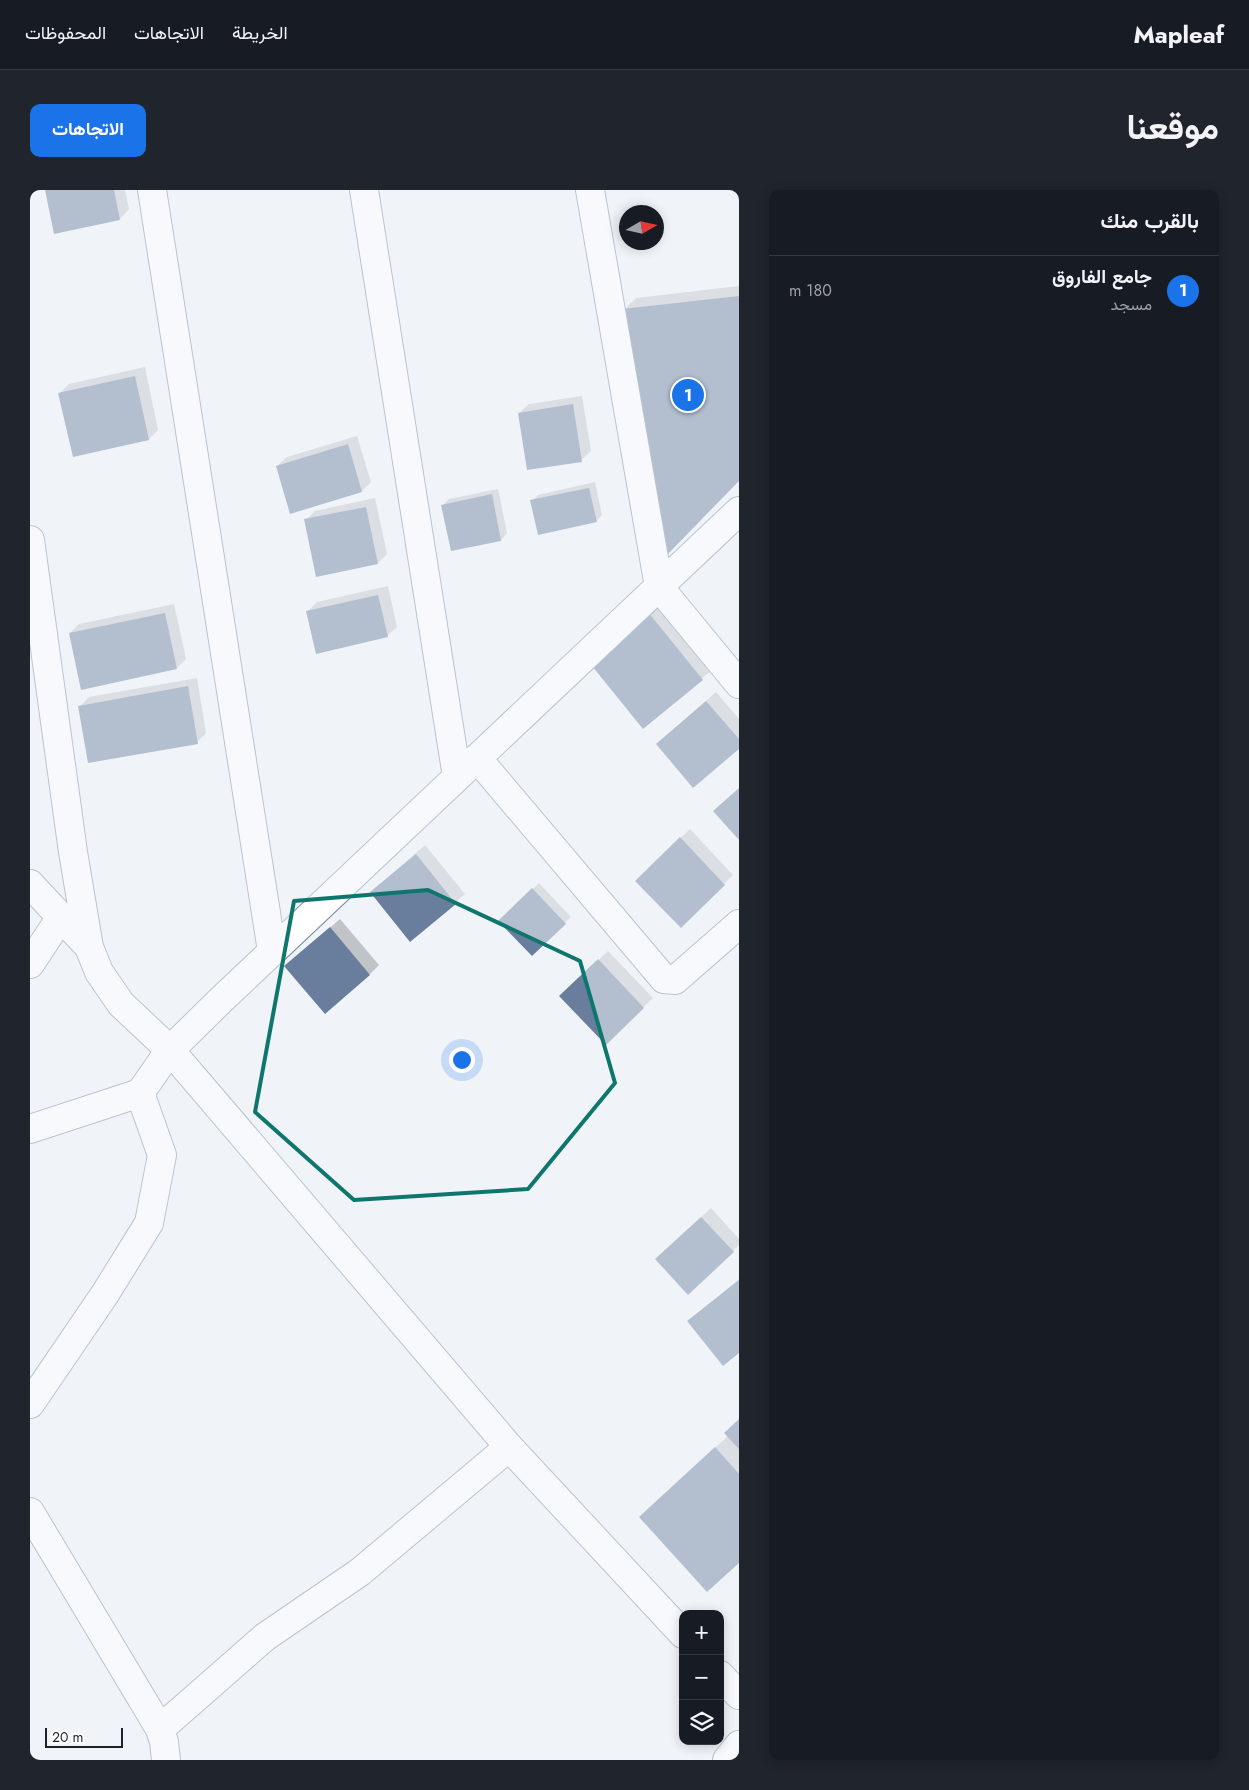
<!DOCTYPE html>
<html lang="ar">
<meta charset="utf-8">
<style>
:root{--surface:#171b24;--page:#20242c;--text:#f1f3f6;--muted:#9ea1a6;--line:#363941;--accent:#1a73e8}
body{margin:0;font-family:Jost,Vazirmatn,sans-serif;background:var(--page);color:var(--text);direction:rtl}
.controls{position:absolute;right:15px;bottom:15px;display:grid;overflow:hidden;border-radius:10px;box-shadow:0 2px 12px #0003}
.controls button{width:45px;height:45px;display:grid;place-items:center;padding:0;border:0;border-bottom:1px solid var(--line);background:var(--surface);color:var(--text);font:25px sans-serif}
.compass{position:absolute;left:589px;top:15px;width:45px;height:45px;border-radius:50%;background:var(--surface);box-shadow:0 2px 12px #0003;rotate:81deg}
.scale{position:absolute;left:15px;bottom:12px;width:78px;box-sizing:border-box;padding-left:5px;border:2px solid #1b222c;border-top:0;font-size:14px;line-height:18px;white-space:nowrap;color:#1b222c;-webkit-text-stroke:4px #fff;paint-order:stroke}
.you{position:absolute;left:431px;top:869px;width:18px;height:18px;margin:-12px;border:4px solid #fff;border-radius:50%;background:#1a73e8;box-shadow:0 0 0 8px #1a73e833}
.badge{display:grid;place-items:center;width:32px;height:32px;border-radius:50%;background:var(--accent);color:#fff;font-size:16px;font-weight:700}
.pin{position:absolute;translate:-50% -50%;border:2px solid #fff;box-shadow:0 1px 5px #0006}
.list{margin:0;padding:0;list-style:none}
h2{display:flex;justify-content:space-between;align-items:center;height:65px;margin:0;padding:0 20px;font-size:21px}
h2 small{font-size:16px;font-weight:400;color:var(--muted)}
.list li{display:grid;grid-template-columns:32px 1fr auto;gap:15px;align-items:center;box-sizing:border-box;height:70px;padding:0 20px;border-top:1px solid var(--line)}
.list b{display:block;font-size:19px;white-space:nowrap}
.list p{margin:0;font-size:16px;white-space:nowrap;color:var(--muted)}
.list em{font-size:16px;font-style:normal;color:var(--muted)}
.icon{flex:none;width:28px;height:28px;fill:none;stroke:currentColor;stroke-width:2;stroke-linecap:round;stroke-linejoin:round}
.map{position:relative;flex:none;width:709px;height:1570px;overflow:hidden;direction:ltr;border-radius:10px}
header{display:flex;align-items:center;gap:30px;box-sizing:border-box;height:70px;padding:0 25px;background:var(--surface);border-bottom:1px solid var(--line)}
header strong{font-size:24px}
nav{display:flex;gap:28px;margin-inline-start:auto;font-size:18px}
.intro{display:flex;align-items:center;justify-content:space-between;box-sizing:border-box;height:120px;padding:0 30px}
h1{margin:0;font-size:35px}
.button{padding:12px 22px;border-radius:10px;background:var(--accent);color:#fff;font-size:18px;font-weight:700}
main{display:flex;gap:30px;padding:0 30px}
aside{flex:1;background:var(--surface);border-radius:10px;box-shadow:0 2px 12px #0003}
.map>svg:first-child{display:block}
.shadow{fill:#0003}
.building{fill:#697e9c}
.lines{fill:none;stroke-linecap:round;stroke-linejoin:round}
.minor-casing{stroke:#7788a0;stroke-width:30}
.major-casing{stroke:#7788a0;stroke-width:30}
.minor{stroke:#fff;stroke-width:28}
.major{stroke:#fff;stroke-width:28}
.marked{fill:none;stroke:#0f766e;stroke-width:4;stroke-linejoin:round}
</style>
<header>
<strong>Mapleaf</strong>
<nav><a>الخريطة</a><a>الاتجاهات</a><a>المحفوظات</a></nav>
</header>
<div class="intro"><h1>موقعنا</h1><a class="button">الاتجاهات</a></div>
<main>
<aside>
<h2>بالقرب منك<small></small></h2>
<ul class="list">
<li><span class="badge">1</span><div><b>جامع الفاروق</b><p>مسجد</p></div><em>180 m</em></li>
</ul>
</aside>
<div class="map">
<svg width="709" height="1570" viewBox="0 0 709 1570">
<rect width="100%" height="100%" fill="#f0f4f9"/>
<path class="shadow" d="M16 0H95L99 19 90 29Z
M709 96V289L594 120 606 108Z
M115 177 128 240 119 249 44 265 30 203 39 194Z
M552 206 561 261 551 270 489 223 499 214Z
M327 246 341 292 332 301 247 276 257 267Z
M565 292 572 325 566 331 502 311 508 305Z
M468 299 477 343 471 350 413 315 419 309Z
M345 308 357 364 348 373 276 330 285 321Z
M358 396 367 437 357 446 278 421 287 412Z
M628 413 682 480 613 538 559 471Z
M144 414 156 469 147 478 40 443 49 434Z
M167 488 176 543 167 552 50 516 59 507Z
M686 502 709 529V558L627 554Z
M660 639 703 685 651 736 607 691Z
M395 655 435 704 381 750 341 702Z
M509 693 541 727 502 765 470 731Z
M310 729 349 775 340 784 256 776Z
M578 761 623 808 576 853 531 806Z
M681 1018 709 1049V1055L703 1061 636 1060Z
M709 1089V1161L659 1131Z
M709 1230V1371L622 1315 698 1246Z"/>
<path class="building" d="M15 0H84L90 30 24 44Z
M709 106V291L635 367 592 119Z
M105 186 119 250 43 267 28 203Z
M543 214 552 272 497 280 488 223Z
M318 254 332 302 260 324 246 276Z
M559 298 567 332 508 345 500 310Z
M462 304 471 351 421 361 411 315Z
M336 317 348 374 286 387 274 329Z
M348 405 358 447 286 464 276 421Z
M618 422 673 490 613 539 558 471Z
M135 423 147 479 51 500 39 443Z
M158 496 168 554 58 573 48 516Z
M676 511 709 549V559L663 598 626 554Z
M709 598V650L683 621Z
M650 647 695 695 651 738 605 691Z
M386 664 426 714 380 752 340 702Z
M502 698 536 734 502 766 468 731Z
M300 737 340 785 295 824 254 776Z
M568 769 614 818 576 855 529 806Z
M671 1027 704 1062 658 1105 625 1069Z
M709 1090V1163L693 1176 657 1131Z
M709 1229V1259L694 1243Z
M685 1257 709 1284V1373L677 1402 609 1327Z"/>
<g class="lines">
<defs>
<path id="minor" d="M122 0 242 761
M334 0 427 587
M560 0 629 397 709 494
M0 350 43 662 59 757 69 782 91 814 140 860 479 1257 653 1444
M447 568 634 789 645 790 709 734
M0 694 59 757
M0 774 31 727
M0 939 110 903 140 860 192 809 709 321
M0 1214 75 1104 119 1033 132 965 110 903
M0 1322 130 1539 134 1552 136 1570
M690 1485 709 1505
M130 1539 235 1447 330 1382 479 1257"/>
<path id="major" d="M697 1570 709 1555"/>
</defs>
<use href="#minor" class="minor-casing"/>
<use href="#major" class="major-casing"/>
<use href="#minor" class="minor"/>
<use href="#major" class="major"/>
</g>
<path d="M0 0H709V1570H0ZM398 700 550 771 585 893 498 999 324 1010 225 922 264 711Z" fill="#f0f4f9" fill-opacity=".55" fill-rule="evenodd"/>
<path class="marked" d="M398 700 550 771 585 893 498 999 324 1010 225 922 264 711Z"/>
</svg>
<div class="controls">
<button>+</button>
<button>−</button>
<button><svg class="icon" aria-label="layers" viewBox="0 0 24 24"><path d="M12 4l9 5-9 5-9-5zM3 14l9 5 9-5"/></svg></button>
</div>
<svg class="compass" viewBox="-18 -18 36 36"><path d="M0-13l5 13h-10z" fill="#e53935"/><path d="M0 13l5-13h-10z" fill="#9ea1a6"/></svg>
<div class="scale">20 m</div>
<div class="you"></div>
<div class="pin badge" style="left:658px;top:205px">1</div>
</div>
</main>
